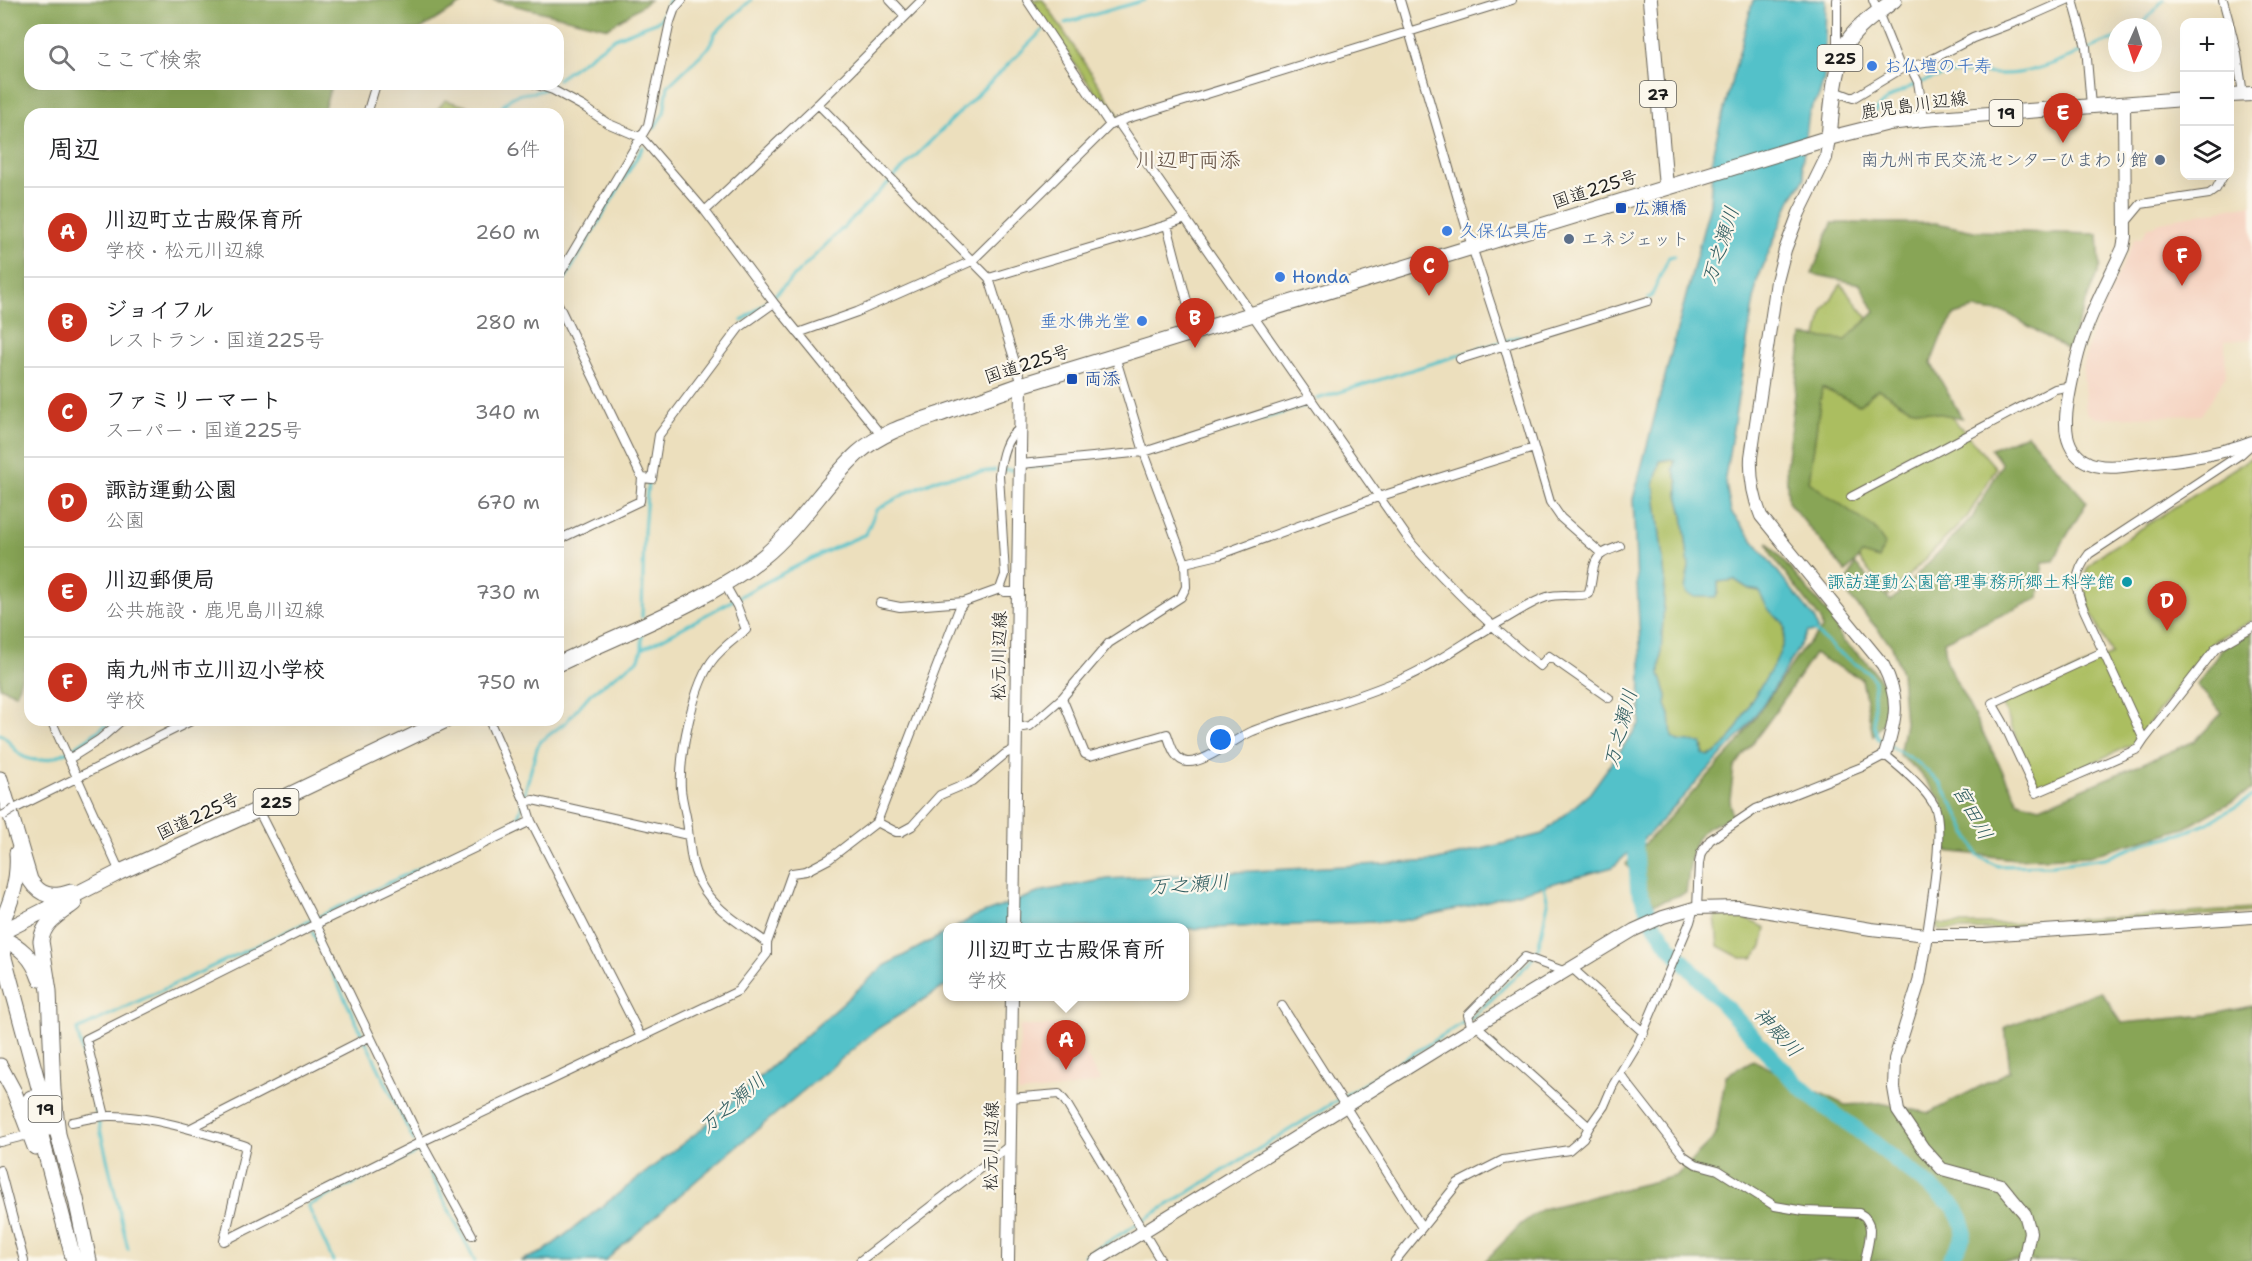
<!DOCTYPE html>
<html lang="ja">
<meta charset="utf-8">
<style>
:root{--surface:#fff;--page:#f2f2f2;--text:#202124;--muted:#757577;--line:#e0e0e0;--accent:#c8321e}
body{margin:0;font-family:"Shantell Sans","Klee One",sans-serif;background:var(--page);color:var(--text)}
.controls{position:absolute;right:18px;top:18px;display:grid;overflow:hidden;border-radius:12px;box-shadow:0 6px 24px #0002}
.controls button{width:54px;height:54px;display:grid;place-items:center;padding:0;border:0;border-bottom:2px solid var(--line);background:var(--surface);color:var(--text);font:30px sans-serif}
.compass{position:absolute;left:2108px;top:18px;width:54px;height:54px;border-radius:50%;background:var(--surface);box-shadow:0 6px 24px #0002;rotate:183deg}
.you{position:absolute;left:1221px;top:740px;width:21px;height:21px;margin:-15px;border:4px solid #fff;border-radius:50%;background:#1a73e8;box-shadow:0 0 0 9px #1a73e833}
.badge{display:grid;place-items:center;width:39px;height:39px;border-radius:50%;background:var(--accent);color:#fff;font-size:20px;font-weight:700}
.pin{position:absolute;translate:-50% -50px;filter:drop-shadow(0 2px 3px #0008)}
.pin::after{content:'';position:absolute;top:32px;width:21px;height:18px;background:inherit;clip-path:polygon(0 0,100% 0,50% 100%)}
.popup{position:absolute;left:943px;top:923px;width:246px;height:78px;box-sizing:border-box;display:grid;place-content:center;border-radius:12px;background:var(--surface);filter:drop-shadow(0 2px 4px #0005);font-size:20px;white-space:nowrap;color:var(--muted)}
.popup b{font-size:22px;color:var(--text)}
.popup::after{content:'';position:absolute;left:50%;top:100%;margin-left:-12px;border:12px solid transparent;border-top-color:var(--surface)}
.list{margin:0;padding:0;list-style:none}
h2{display:flex;justify-content:space-between;align-items:center;height:78px;margin:0;padding:0 24px;font-size:26px}
h2 small{font-size:20px;font-weight:400;color:var(--muted)}
.list li{display:grid;grid-template-columns:39px 1fr auto;gap:18px;align-items:center;box-sizing:border-box;height:90px;padding:0 24px;border-top:2px solid var(--line)}
.list b{display:block;font-size:22px;white-space:nowrap}
.list p{margin:0;font-size:20px;white-space:nowrap;color:var(--muted)}
.list em{font-size:20px;font-style:normal;color:var(--muted)}
.icon{flex:none;width:33px;height:33px;fill:none;stroke:currentColor;stroke-width:2;stroke-linecap:round;stroke-linejoin:round}
.map{position:relative;flex:none;width:2252px;height:1261px;overflow:hidden}
.search{position:absolute;background:var(--surface);box-shadow:0 6px 24px #0002;left:24px;top:24px;width:540px;height:66px;display:flex;align-items:center;gap:15px;box-sizing:border-box;padding:0 21px;border-radius:18px;color:var(--muted);font-size:22px}
.panel{position:absolute;background:var(--surface);box-shadow:0 6px 24px #0002;left:24px;top:108px;width:540px;height:618px;border-radius:18px}
.map>svg:first-child{display:block}
.built{fill:#f5d3c1}
.green{fill:#abbe61;stroke:#646d3e;stroke-width:1.5}
.forest{fill:#88a557;stroke:#52603a;stroke-width:1.5}
.water{fill:#53c1c9;stroke:#386e72;stroke-width:1.5;fill-rule:evenodd}
.lines{fill:none;stroke-linecap:round;stroke-linejoin:round}
.stream{stroke:#53c1c9;stroke-width:3}
.river{stroke:#53c1c9;stroke-width:16}
.street-casing{stroke:#656054;stroke-width:10}
.secondary-casing{stroke:#656054;stroke-width:14}
.primary-casing{stroke:#656054;stroke-width:16}
.highway-casing{stroke:#656054;stroke-width:17}
.street{stroke:#fff;stroke-width:8}
.secondary{stroke:#fff;stroke-width:12}
.primary{stroke:#fff;stroke-width:14}
.highway{stroke:#fff;stroke-width:15}
.street-bridge-casing{stroke:#656054;stroke-width:10;stroke-linecap:butt}
.street-bridge{stroke:#fff;stroke-width:8}
.shop-dot{fill:#3f7fe0;stroke:#fbf7ec;stroke-width:2}
.service-dot{fill:#5c6f8a;stroke:#fbf7ec;stroke-width:2}
.transit-dot{fill:#1a4fb4;stroke:#fbf7ec;stroke-width:2}
.culture-dot{fill:#0f9aa8;stroke:#fbf7ec;stroke-width:2}
.labels{text-anchor:middle;dominant-baseline:central;stroke-width:4.5;stroke-linejoin:round;paint-order:stroke}
.shield{fill:#fbf7ec;stroke:#5f5e5a;stroke-width:1.5}
.shield-label{font-size:16px;font-weight:bold;fill:#1c1c1c}
.shop-label{font-size:18px;fill:#366cbe;stroke:#fbf7ec;text-anchor:start}
.street-label{font-size:18px;fill:#1c1c1c;stroke:#fbf7ec}
.service-label{font-size:18px;fill:#4e5e75;stroke:#fbf7ec;text-anchor:end}
.transit-label{font-size:18px;fill:#164399;stroke:#fbf7ec;text-anchor:start}
.culture-label{font-size:18px;fill:#0d838f;stroke:#fbf7ec;text-anchor:end}
.water-label{font-size:20px;font-style:italic;fill:#325e61;stroke:#fbf7ec}
.quarter-label{font-size:21px;fill:#614e41;stroke:#fbf7ec}
</style>
<div class="map">
<svg width="2252" height="1261" viewBox="0 0 2252 1261">
<rect width="100%" height="100%" fill="#fbf7ec"/>
<filter id="ink" filterUnits="userSpaceOnUse"><feTurbulence type="fractalNoise" baseFrequency=".0167" numOctaves="2"/><feDisplacementMap in="SourceGraphic" scale="12" xChannelSelector="R" yChannelSelector="G"/><feConvolveMatrix kernelMatrix="1 2 1 2 8 2 1 2 1" color-interpolation-filters="sRGB"/></filter>
<filter id="wash" filterUnits="userSpaceOnUse"><feTurbulence type="fractalNoise" baseFrequency=".008" numOctaves="4" result="noise"/><feDisplacementMap in="SourceGraphic" scale="24" xChannelSelector="R" yChannelSelector="G"/><feGaussianBlur stdDeviation="1.35" result="paint"/><feColorMatrix in="noise" values="0 0 0 0 0 0 0 0 0 0 0 0 0 0 0 0 0 1.4 0 .05"/><feComposite in="paint" operator="in"/></filter>
<g filter="url(#wash)">
<rect width="100%" height="100%" fill="#ecdfbd"/>
<path class="built" d="M2252 204V339L2225 341 2226 376 2201 415 2096 418 2086 413 2083 369 2091 334 2135 238H2142L2147 228 2172 219Z
M1020 1026H1069L1101 1082 1061 1089 1018 1093Z"/>
<path class="green" d="M1030 0H1043L1120 117 1114 119 1112 117Z
M445 100 472 108 471 114H436L437 110Z
M1841 284 1894 351 1996 468 1968 516 1888 596 1796 477 1806 386 1823 311Z
M2252 457V621L2215 640 2149 723 2137 742 2040 787 2029 769 2002 703 2112 654C2101 632 2076 593 2087 569 2090 564 2096 559 2100 555Z
M1675 460 1673 469 1678 482V495L1683 514 1689 567 1685 589 1718 593V582L1735 580 1749 589 1759 591 1775 616 1783 621C1791 647 1764 681 1751 702 1740 720 1730 751 1708 756L1703 754 1704 747 1678 741 1671 737 1670 715 1666 705 1667 696 1660 674 1665 578 1654 485 1660 461Z
M2252 909V912L2009 929 1940 930 1934 924H2008Z
M1737 915 1766 928 1762 947 1753 958H1741L1718 946 1715 916Z"/>
<path class="forest" d="M0 0H468L419 30H30V84H332L322 114H30V651L16 694 0 687Z
M492 0H650L608 28Z
M1832 223H1936L1974 231 2098 234 2100 266 2068 350 2007 313 1974 309 1955 315 1941 337 1931 363 1962 418 1909 408 1878 389 1859 405 1822 388 1809 482 1874 528 1885 544 1879 559 1862 554 1846 572 1788 502 1786 466 1802 336 1845 340 1875 312 1860 284 1812 274Z
M2027 434 2087 502 2063 542 2054 561 2043 562 2039 598 1944 641 1947 663 2018 801 2040 807 2195 741 2222 713 2197 685 2223 647 2252 632V790L2185 828 2089 856 2015 859 1945 851 1942 801 1920 773 1899 755 1905 723 1901 673 1892 646 1844 590 1855 564 1891 601 1972 518 2002 464 1991 449Z
M1767 542 1830 616 1843 641 1867 662 1886 688V719L1873 736 1862 679 1814 654 1774 714 1734 768 1730 799 1732 817C1722 821 1710 825 1702 832 1691 842 1688 879 1686 893L1654 904 1626 864 1736 746 1802 650 1822 629 1821 620 1772 556Z
M2101 991 2122 1023 2208 1015 2252 1006V1261H1485L1521 1224 1542 1209 1676 1176 1715 1137 1726 1075 1753 1060 1845 1105 1880 1103 1929 1113 2010 1071 2005 1027Z"/>
<path class="water" d="M1753 0H1826L1824 79 1819 96 1809 113 1802 165 1805 178 1792 197 1757 281 1725 478 1731 512 1815 619 1818 629 1815 632H1808L1775 687 1744 731 1649 834 1613 867 1462 908 1401 921 1185 929 1184 928H955L973 917 1043 891 1108 879 1434 861 1542 834 1590 793 1640 723 1641 665 1633 499 1710 204 1713 151ZM1670 459 1675 460 1673 469 1678 482V495L1683 514 1689 567 1685 589 1687 594 1695 597H1715L1718 593V582L1735 580 1749 589 1759 591C1763 599 1766 608 1773 614 1778 619 1784 620 1785 628 1787 651 1762 684 1750 703 1740 720 1729 751 1708 756L1703 754 1702 743 1678 741 1672 737 1670 715 1666 705 1667 696 1660 674 1665 578 1654 485 1660 461Z
M947 932V985L877 1029 698 1179 605 1261H520L543 1252 699 1131 884 966Z"/>
<g class="lines">
<path class="stream" d="M1065 23 1145 0
M2139 27 2163 0
M558 79 615 38 660 20 670 0
M497 114C501 108 507 99 515 96 529 90 538 96 552 84
M1874 114C1884 93 1939 73 1963 72 1980 72 2000 76 2018 73 2051 68 2085 49 2117 38
M654 128 664 113 668 86 710 46 715 33 751 0
M559 289 643 147
M1649 298 1651 297 1669 257 1674 256
M742 321 774 296 1043 30
M1317 399 1521 336
M1215 433 1308 405
M1031 467 1050 465
M1002 470H1012
M642 617 644 532 648 481
M1813 629 1835 650 1869 673 1874 680V724L1878 738 1884 742
M642 649C717 611 788 566 866 534L876 510 910 491 940 478 995 470
M0 734C11 739 13 752 24 757 52 771 91 736 112 720
M1890 746 1918 763 1941 784 1955 808 1978 856 1997 866 2053 865 2105 858 2144 843 2181 834 2206 824 2252 797
M524 795 537 748 541 741 566 722 591 693 639 659 642 649V634
M318 917 517 821 523 801
M312 931 414 1141
M419 1151 475 1261
M128 1249 77 1030 311 920
M1085 1256 1474 1016 1528 964 1538 949 1548 903 1543 882
M333 1261 308 1206 419 1151 417 1148"/>
<path class="river" d="M1634 824 1638 888 1653 922 1670 947 1794 1081 1819 1103 1855 1128 1953 1205C1972 1231 1964 1237 1949 1261"/>
</g>
</g>
<g filter="url(#ink)">
<g class="lines">
<defs>
<path id="street" d="M890 0 905 16
M1027 0 1110 125
M1400 0 1472 247 1504 345 1550 502 1561 518 1602 554
M1837 0V43L1840 55
M1873 0 1901 69
M2073 0 2086 47 2091 106
M2223 0 2229 22
M2230 26 2237 54 2243 94
M1910 66 1918 82 1924 119
M535 84 553 90 584 107 607 123 642 138 705 211 774 303 877 430 880 437
M1835 91 1853 98 1901 69 1925 63 1973 38 2026 18 2067 0
M818 104 989 278 1020 378 1021 385
M367 114 376 84
M1118 122 1412 544C1452 589 1493 629 1540 666L1549 656 1609 698
M705 211 818 104 922 0
M2126 222 2141 204 2209 194 2216 189 2223 176
M1167 225 1195 332
M558 277 648 125 670 22 675 8 682 0
M989 278 1167 225 1185 218
M558 304 642 478 640 501 558 540
M798 333 857 312 972 261 1110 125 1126 119 1512 0
M1460 359 1648 301
M2252 444 2241 454 2089 554C2074 573 2074 588 2084 610L2144 740 2216 648 2252 627
M1021 464 1144 452 1311 398
M642 478 652 479 659 435 739 328 774 303
M1851 497 2055 389 2072 386
M1185 563 1219 555 1378 497 1534 448
M724 583 737 606 746 630C735 638 724 647 715 657 693 682 679 756 681 789 682 802 687 816 688 829 690 848 691 866 700 883 714 910 743 925 767 943
M1000 589 1005 575 999 475C1001 459 1005 435 1021 429
M880 603 900 607 964 602
M2103 652 1992 703 2003 722 2036 793 2138 749 2144 740
M1062 698 1085 754 1090 756 1167 734C1171 745 1174 760 1187 762 1204 764 1236 738 1253 731 1303 712 1356 700 1404 678 1439 663 1470 638 1503 620 1518 612 1531 602 1547 597 1560 593 1575 597 1588 594 1594 582 1590 562 1602 554 1606 551 1615 548 1620 546
M51 720 120 872
M489 720 525 802 531 821 641 1037
M1016 728 1030 726 1062 698 1109 643 1181 597 1186 587 1185 563 1145 455 1115 356
M69 759 99 740 122 720
M525 802 533 800 688 835
M14 809 193 720
M258 810 316 924 421 1142 472 1235
M877 822 896 832H901L912 826 940 795 973 781 1005 754 1015 749
M1697 908 1699 863 1701 853 1710 840 1756 809 1862 767 1885 755C1900 767 1925 788 1934 805 1946 826 1930 908 1927 935
M1572 968 1644 1033
M1282 1006 1421 1226
M1477 1026 1589 1127
M1472 1028 1468 1015 1525 957 1566 972
M1620 1074 1684 1156 1696 1164 1718 1170 1775 1206 1804 1211 1859 1213C1878 1222 1867 1245 1865 1261
M1010 1098 1059 1094 1065 1101 1161 1261
M105 1116 86 1039 316 924 531 821
M72 1122C84 1120 96 1116 109 1116 151 1115 205 1133 246 1146L224 1241 421 1142 738 991 767 954V943L792 873 806 871 829 859 877 822 959 609 964 602 1000 589 1005 592H1018
M191 1128 369 1037
M0 1142 28 1135
M0 1170 24 1261
M860 1261 1009 1146
M1395 1261 1458 1183 1503 1160 1569 1150 1583 1138 1589 1127 1604 1106 1613 1085 1638 1044 1690 922 1694 908"/>
<path id="secondary" d="M2124 104 2125 237 2123 248C2110 277 2094 305 2084 335 2077 353 2065 406 2066 424 2066 438 2071 452 2083 460 2100 471 2125 466 2145 463 2181 460 2219 455 2252 442
M1829 138 1826 158 1799 213 1785 250 1777 281 1751 457C1750 479 1753 496 1761 516L1883 665C1901 700 1896 719 1885 755
M1013 928 1021 385
M1927 935 1919 982 1895 1059 1894 1088 1898 1111 1923 1148 1942 1169 2001 1185 2025 1214 2030 1232 2024 1261
M1008 1261 1012 996
M1096 1261 1472 1028 1634 930 1663 917 1694 908 1739 907 1871 929 1927 935H1984L2252 917"/>
<path id="primary" d="M1650 0 1666 187
M2230 95 2252 94
M1829 138 1889 123 1924 119 2184 99"/>
<path id="highway" d="M558 664C624 632 706 603 763 557 800 527 824 484 858 453 882 432 910 424 940 414 967 404 994 395 1021 385L1829 138C1831 113 1835 61 1848 41 1860 24 1879 12 1894 0
M0 779 30 880C41 897 53 898 71 892
M74 903C60 914 43 922 41 941L49 991 53 1090 58 1134 76 1199 89 1261
M0 925C12 902 19 879 17 853
M0 933 120 872 258 810 446 720
M0 938C21 946 33 958 40 979
M0 943 50 1128
M0 1066 14 1092 35 1147
M31 1098 74 1261"/>
</defs>
<use href="#street" class="street-casing"/>
<use href="#secondary" class="secondary-casing"/>
<use href="#primary" class="primary-casing"/>
<use href="#highway" class="highway-casing"/>
<use href="#street" class="street"/>
<use href="#secondary" class="secondary"/>
<use href="#primary" class="primary"/>
<use href="#highway" class="highway"/>
<defs>
<path id="street-bridge" d="M4 815 14 809"/>
</defs>
<use href="#street-bridge" class="street-bridge-casing"/>
<use href="#street-bridge" class="street-bridge"/>
</g>
</g>
<g class="shop-dot">
<circle cx="1872" cy="66" r="6"/>
<circle cx="1447" cy="231" r="6"/>
<circle cx="1280" cy="277" r="6"/>
<circle cx="1142" cy="321" r="6"/>
</g>
<g class="service-dot">
<circle cx="2160" cy="160" r="6"/>
<circle cx="1569" cy="239" r="6"/>
</g>
<g class="transit-dot">
<rect x="1615" y="202" width="12" height="12" rx="3"/>
<rect x="1066" y="373" width="12" height="12" rx="3"/>
</g>
<circle class="culture-dot" cx="2127" cy="582" r="6"/>
<g class="labels">
<g class="shield">
<rect x="1817.5" y="45" width="45" height="26" rx="4.5"/>
<rect x="1640" y="81" width="36" height="26" rx="4.5"/>
<rect x="1989.5" y="100" width="33" height="26" rx="4.5"/>
<rect x="253.5" y="789" width="45" height="26" rx="4.5"/>
<rect x="28.5" y="1096" width="33" height="26" rx="4.5"/>
</g>
<g class="shield-label">
<text x="1840" y="58">225</text>
<text x="1658" y="94">27</text>
<text x="2006" y="113">19</text>
<text x="276" y="802">225</text>
<text x="45" y="1109">19</text>
</g>
<g class="shop-label">
<text x="1884" y="66">お仏壇の千寿</text>
<text x="1459" y="231">久保仏具店</text>
<text x="1292" y="277">Honda</text>
<text x="1130" y="321" text-anchor="end">垂水佛光堂</text>
</g>
<g class="street-label">
<text transform="translate(1914 105) rotate(-8)">鹿児島川辺線</text>
<text transform="translate(1595 189) rotate(-18)">国道225号</text>
<text transform="translate(1027 364) rotate(-18)">国道225号</text>
<text transform="translate(999 656) rotate(-89)">松元川辺線</text>
<text transform="translate(198 816) rotate(-25)">国道225号</text>
<text transform="translate(991 1146) rotate(-89)">松元川辺線</text>
</g>
<g class="service-label">
<text x="2148" y="160">南九州市民交流センターひまわり館</text>
<text x="1581" y="239" text-anchor="start">エネジェット</text>
</g>
<g class="transit-label">
<text x="1633" y="208">広瀬橋</text>
<text x="1084" y="379">両添</text>
</g>
<g class="culture-label">
<text x="2115" y="582">諏訪運動公園管理事務所郷土科学館</text>
</g>
<g class="water-label">
<text transform="translate(1720 245) rotate(-72)">万之瀬川</text>
<text transform="translate(1620 728) rotate(-75)">万之瀬川</text>
<text transform="translate(1973 812) rotate(61)">宮田川</text>
<text transform="translate(1189 884) rotate(-4)">万之瀬川</text>
<text transform="translate(1778 1032) rotate(47)">神殿川</text>
<text transform="translate(732 1103) rotate(-41)">万之瀬川</text>
</g>
<g class="quarter-label">
<text x="1188" y="160">川辺町両添</text>
</g>
</g>
</svg>
<div class="controls">
<button>+</button>
<button>−</button>
<button><svg class="icon" aria-label="layers" viewBox="0 0 24 24"><path d="M12 4l9 5-9 5-9-5zM3 14l9 5 9-5"/></svg></button>
</div>
<svg class="compass" viewBox="-18 -18 36 36"><path d="M0-13l5 13h-10z" fill="#e53935"/><path d="M0 13l5-13h-10z" fill="#757577"/></svg>
<div class="you"></div>
<div class="pin badge" style="left:1066px;top:1070px">A</div>
<div class="popup"><b>川辺町立古殿保育所</b>学校</div>
<div class="pin badge" style="left:1195px;top:348px">B</div>
<div class="pin badge" style="left:1429px;top:296px">C</div>
<div class="pin badge" style="left:2167px;top:631px">D</div>
<div class="pin badge" style="left:2063px;top:143px">E</div>
<div class="pin badge" style="left:2182px;top:286px">F</div>
<div class="search"><svg class="icon" aria-label="search" viewBox="0 0 24 24"><circle cx="10" cy="10" r="6"/><path d="M15 15l6 6"/></svg>ここで検索</div>
<section class="panel">
<h2>周辺<small>6件</small></h2>
<ul class="list">
<li><span class="badge">A</span><div><b>川辺町立古殿保育所</b><p>学校 · 松元川辺線</p></div><em>260 m</em></li>
<li><span class="badge">B</span><div><b>ジョイフル</b><p>レストラン · 国道225号</p></div><em>280 m</em></li>
<li><span class="badge">C</span><div><b>ファミリーマート</b><p>スーパー · 国道225号</p></div><em>340 m</em></li>
<li><span class="badge">D</span><div><b>諏訪運動公園</b><p>公園</p></div><em>670 m</em></li>
<li><span class="badge">E</span><div><b>川辺郵便局</b><p>公共施設 · 鹿児島川辺線</p></div><em>730 m</em></li>
<li><span class="badge">F</span><div><b>南九州市立川辺小学校</b><p>学校</p></div><em>750 m</em></li>
</ul>
</section>
</div>
